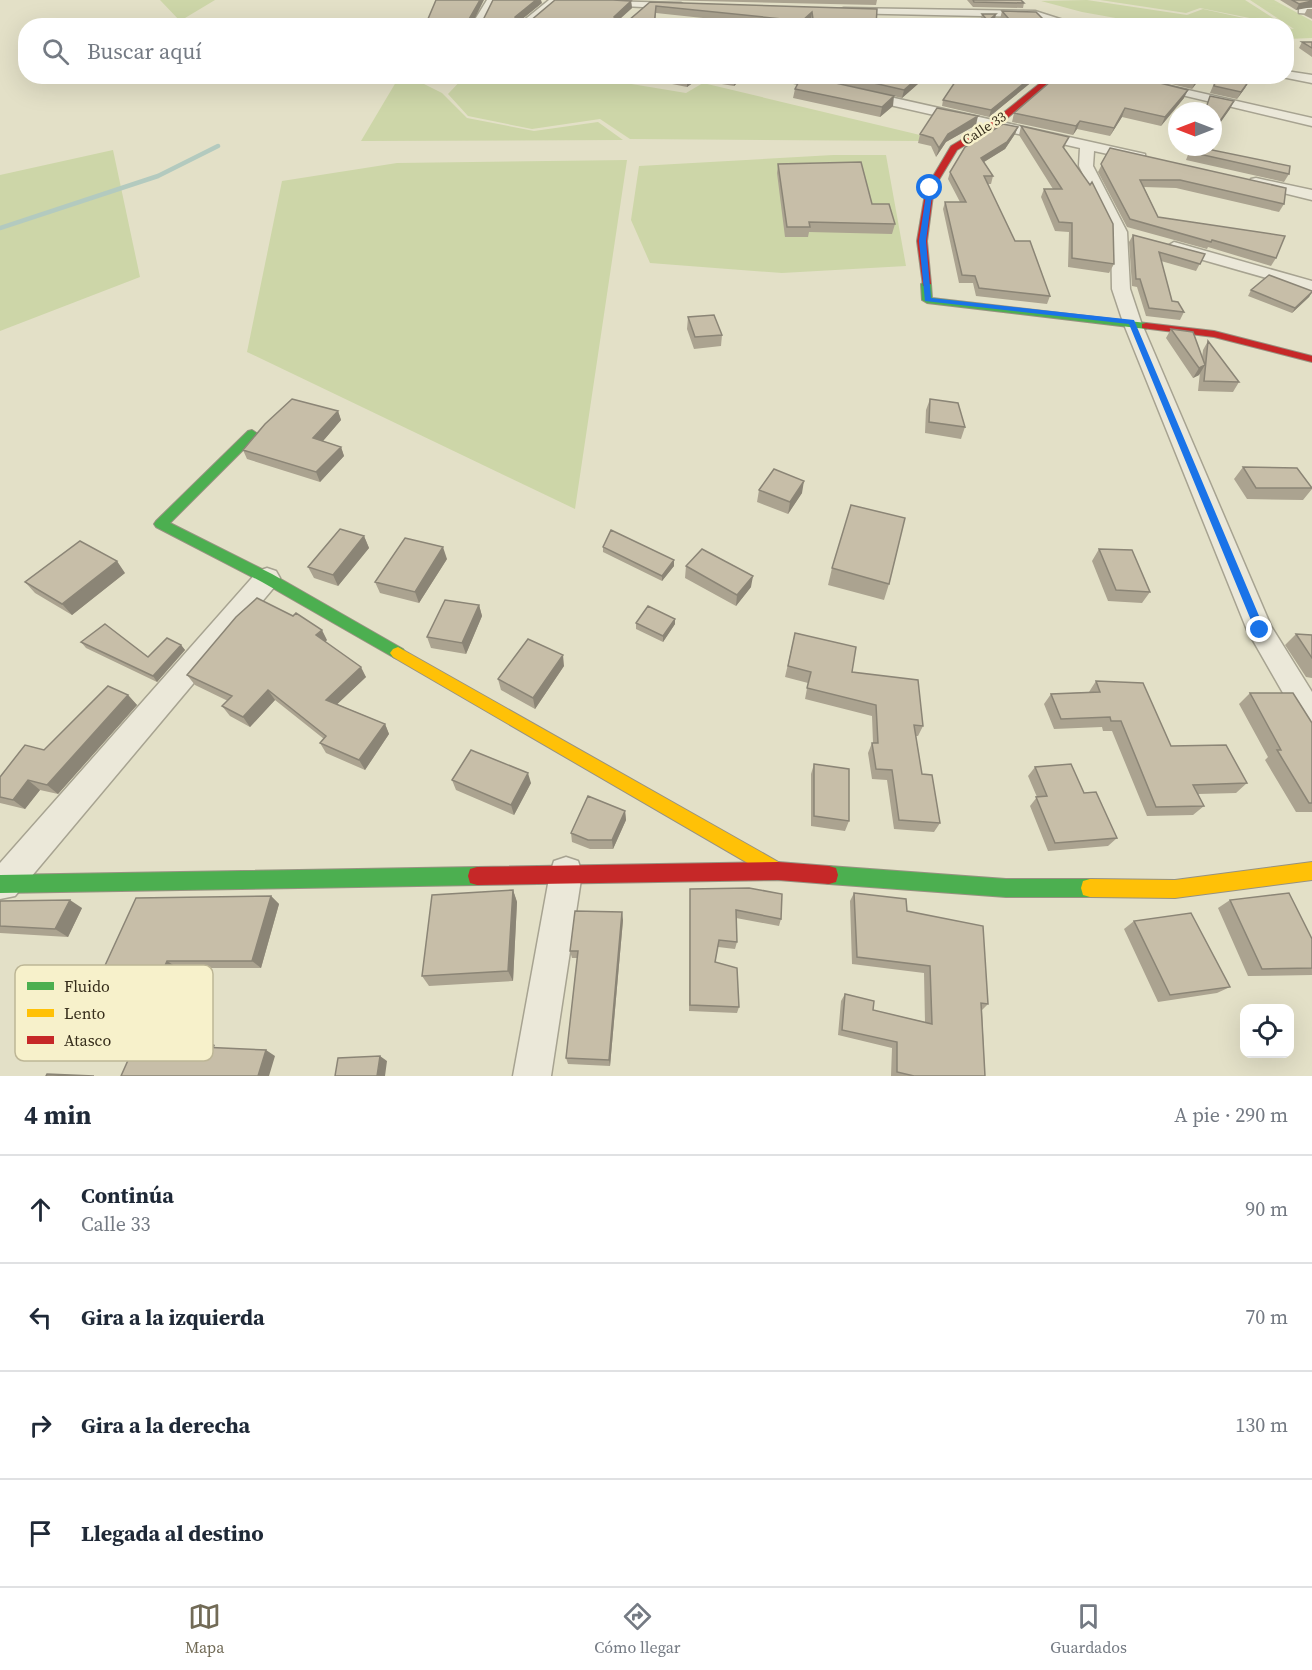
<!DOCTYPE html>
<html lang="es">
<meta charset="utf-8">
<style>
:root{--surface:#fff;--page:#f6f6f7;--text:#1f2937;--muted:#747a83;--line:#e0e1e3;--accent:#726b57}
body{margin:0;font-family:"Source Serif 4",serif;background:var(--page);color:var(--text)}
.controls{position:absolute;right:18px;bottom:18px;display:grid;overflow:hidden;border-radius:12px;box-shadow:0 6px 24px #0002}
.controls button{width:54px;height:54px;display:grid;place-items:center;padding:0;border:0;border-bottom:2px solid var(--line);background:var(--surface);color:var(--text);font:30px sans-serif}
.compass{position:absolute;left:1168px;top:102px;width:54px;height:54px;border-radius:50%;background:var(--surface);box-shadow:0 6px 24px #0002;rotate:270deg}
.stop{position:absolute;width:18px;height:18px;margin:-14px;border:4px solid #1a73e8;border-radius:50%;background:#fff}
.stop.end{background:#1a73e8;border-color:#fff;box-shadow:0 2px 6px #0008}
.list{margin:0;padding:0;list-style:none}
h2{display:flex;justify-content:space-between;align-items:center;height:78px;margin:0;padding:0 24px;font-size:26px}
h2 small{font-size:20px;font-weight:400;color:var(--muted)}
.list li{display:grid;grid-template-columns:39px 1fr auto;gap:18px;align-items:center;box-sizing:border-box;height:108px;padding:0 24px;border-top:2px solid var(--line)}
.list b{display:block;font-size:22px;white-space:nowrap}
.list p{margin:0;font-size:20px;white-space:nowrap;color:var(--muted)}
.list em{font-size:20px;font-style:normal;color:var(--muted)}
.icon{flex:none;width:33px;height:33px;fill:none;stroke:currentColor;stroke-width:2;stroke-linecap:round;stroke-linejoin:round}
.map{position:relative;flex:none;width:1312px;height:1076px;overflow:hidden}
.search{position:absolute;background:var(--surface);box-shadow:0 6px 24px #0002;left:18px;right:18px;top:18px;height:66px;display:flex;align-items:center;gap:15px;box-sizing:border-box;padding:0 21px;border-radius:24px;color:var(--muted);font-size:22px}
.sheet{height:510px;background:var(--surface)}
nav{display:flex;justify-content:space-around;align-items:center;box-sizing:border-box;height:84px;border-top:2px solid var(--line);background:var(--surface);font-size:16px;color:var(--muted)}
nav a{display:grid;justify-items:center;gap:3px}
nav .on{color:var(--accent)}
.map>svg:first-child{display:block}
.green{fill:#cdd6a8}
.lines{fill:none;stroke-linecap:round;stroke-linejoin:round}
.stream{stroke:#b3cabf;stroke-width:4.5}
.street-casing{stroke:#a7a391;stroke-width:3}
.fast-casing{stroke:#979281;stroke-width:2}
.slow-casing{stroke:#979281;stroke-width:2}
.jam-casing{stroke:#979281;stroke-width:2}
.street{fill:#ebe8d9;fill-rule:evenodd}
.fast{fill:#4caf50;fill-rule:evenodd}
.slow{fill:#ffc107;fill-rule:evenodd}
.jam{fill:#c62828;fill-rule:evenodd}
.wall{fill:#aba390}
.shaded-wall{fill:#8b8576}
.building{fill:#c7bea8;stroke:#8b8576;stroke-width:1.5}
.route{fill:#1a73e8}
.labels{text-anchor:middle;dominant-baseline:central;stroke-width:5;stroke-linejoin:round;paint-order:stroke}
.far-street-label{font-size:14px;fill:#352c1a;stroke:#f7f1cb}
.key{fill:#f7f1cb;stroke:#bdb696;stroke-width:1.5}
.key-label{font-size:16px;fill:#352c1a}
</style>
<div class="map">
<svg width="1312" height="1076" viewBox="0 0 1312 1076">
<rect width="100%" height="100%" fill="#e3e0c7"/>
<path class="green" d="M160 0H215L180 21Z
M1087 0 1187 15 1203 9 1275 25H1130L1138 22 1082 12 1041 1Z
M1100 0H1245L1284 25 1200 8 1186 13Z
M1250 0H1274L1312 21V38L1287 39V28L1294 29Z
M465 76 589 77 686 93 703 83 920 135 919 141 630 139 600 119 532 129 468 116 448 94Z
M399 77H410L442 93 467 118 534 131 598 122 623 140 361 141Z
M113 150 140 277 0 331V175Z
M833 155H886L906 266 782 273 650 263 631 220 639 166Z
M627 160 575 509 247 352 282 181 397 163Z"/>
<g class="lines">
<path class="stream" d="M0 228 158 176 218 146"/>
<defs>
<path id="street" d="M487 0H497L482 26H471Z
M549 0H560L529 26H517Z
M561 0 681 3 686 6 681 9 566 3Z
M756 7 765 9 749 26H737Z
M844 8 1035 11 1082 26H1064L1034 17 840 13V9Z
M1303 8H1312V14L1299 13V9Z
M1286 71 1312 75V83L1282 77 1286 76Z
M769 76H794L835 88 829 92Z
M1102 76H1126L1312 118V126Z
M863 91 1145 154V160L1140 161 1094 151 1093 166 1127 232 1130 289 1141 322 1271 626 1312 692V730L1302 726 1247 630 1123 322 1112 289 1111 232 1079 166 1080 148 859 98 857 95Z
M1256 178 1312 190V200L1251 185 1249 182 1251 179Z
M1174 242 1312 281V291L1168 250 1166 247Z
M267 568 276 571 280 578 276 585 15 896 0 899V863L258 571Z
M566 857 578 861 582 873 551 1076H513L550 873 554 861Z"/>
<path id="fast" d="M926 281 931 284 932 298 1146 323 1151 326 1146 329 927 303 922 300 921 284Z
M252 430 258 434 256 437 170 523 272 574 403 649 406 653 403 657 398 659 393 657 262 582 156 527 154 524 156 521 248 431Z
M829 866 1006 879H1090L1097 881 1099 888 1097 895 1090 897H1006L829 884 822 882 820 875 822 868Z
M477 867 484 869 486 876 484 883 477 885 0 893V875Z"/>
<path id="slow" d="M398 647 782 864 785 870 782 876 776 879 770 876 393 657 390 653 393 649Z
M1312 862V880L1175 898 1090 897 1083 895 1081 888 1083 881 1090 879 1175 880Z"/>
<path id="jam" d="M1049 76H1057L999 125 957 150 934 188 927 241 931 284 923 286 917 241 926 188 951 146 993 121Z
M1146 323 1214 331 1312 356V362L1214 337 1142 328V324Z
M778 862 829 866 836 868 838 875 836 882 829 884 778 880 477 885 470 883 468 876 470 869 477 867Z"/>
</defs>
<use href="#street" class="street-casing"/>
<use href="#fast" class="fast-casing"/>
<use href="#slow" class="slow-casing"/>
<use href="#jam" class="jam-casing"/>
<use href="#street" class="street"/>
<use href="#fast" class="fast"/>
<use href="#slow" class="slow"/>
<use href="#jam" class="jam"/>
</g>
<path class="wall" d="M658 0H877L876 5Z
M967 0H1021L1024 3 1023 8 973 7Z
M1280 0H1312L1296 10Z
M631 1 632 8 618 21 629 20 650 2 877 9 876 26H812L811 19 804 26H779L656 13 655 26H425L483 20 542 3 520 21H530Z
M1307 9H1312V19L1304 15Z
M1002 11 1050 26H1006L1000 19Z
M982 14 995 19 986 26 981 18Z
M1302 42H1312V57L1299 48Z
M486 76H513L505 81Z
M606 76H745L734 86 697 80 687 87 642 78 639 81Z
M807 76H927L902 98Z
M959 76H1039L989 117 942 106 943 100Z
M1138 76H1202L1192 89Z
M1217 76 1249 81 1245 88 1237 99 1210 93Z
M795 89 893 106 880 117 793 98Z
M1184 98 1161 126 1122 117 1110 136 1077 129 1073 135 1012 122 1014 113Z
M976 125 946 142 936 157 931 146 918 143 920 134Z
M1021 126 1066 145 1064 148 1114 264 1109 273 1068 267 1069 232 1055 231 1041 197 1044 189H1053L1019 135Z
M1018 127 1015 134 1005 149 984 162 993 176 991 184H987L1015 241 1050 296 1047 304 976 296 973 283H959L943 209 945 202H960L948 179 950 172Z
M1191 147H1213L1212 150 1289 174 1284 182 1186 160Z
M1110 148 1284 204 1279 212 1176 188 1144 187 1158 217 1276 258 1271 266 1208 247 1207 249 1127 227 1098 172Z
M778 164 872 204 895 224 892 234 809 232 808 237H785L777 173Z
M1133 235 1205 254 1196 271 1161 261 1172 301 1184 312 1180 320 1146 316 1137 287 1132 286 1129 242Z
M1251 290 1312 292 1309 297 1292 313 1248 296Z
M688 317 722 335 721 346 694 349 687 329Z
M1171 329 1202 358 1203 350 1208 341 1239 382 1233 392 1198 391 1200 372 1199 375 1193 378 1166 338Z
M930 399 965 427 961 439 925 433 926 410Z
M338 411 341 420 323 441 341 447 344 456 320 482 247 459 243 450Z
M1243 467 1312 488V489L1303 500 1247 499 1234 479Z
M759 490 802 493 788 514 757 502Z
M364 536 369 548 338 586 314 578 308 567Z
M603 547 674 560V566L662 581 603 552Z
M1099 549 1150 592 1142 603 1108 601 1092 561Z
M447 559 419 603 380 593 375 582Z
M686 566 751 587 736 606 685 578Z
M832 568 889 584 884 600 828 585Z
M125 573 72 615 35 593 25 582Z
M479 605 482 616 466 654 431 648 427 637Z
M675 619V624L663 642 636 629V623Z
M795 633 852 672 923 726 918 736H916L922 774 940 823 934 832 894 829 887 780 872 779 868 753 872 743H873L872 716 805 699 808 683 785 677Z
M1296 634 1312 635V678L1306 677 1285 645Z
M327 640 325 642 366 677 337 704 385 724 389 734 365 770 326 753 320 743 324 739 275 700 250 727 230 716 222 706 228 701 195 685 187 675Z
M81 642 148 657 181 645 185 650 157 682 86 648Z
M564 666 535 709 501 690 498 679Z
M1096 681 1171 746 1247 783 1236 793 1198 794 1204 806 1193 815 1147 816 1112 731H1103L1102 727 1054 729 1044 704 1051 694 1089 692Z
M1250 693 1312 723V812H1296L1265 760 1268 757 1239 704Z
M128 695 137 705 58 794 40 790 25 809 0 803V777L44 750Z
M814 764 849 821 845 831 811 826V774Z
M1035 767 1084 793 1117 838 1108 846 1048 851 1030 806 1037 797 1028 776Z
M452 780 531 783 514 815 456 790Z
M625 811 626 820 613 849H590L572 842 571 833Z
M690 889 781 919 779 926 736 918 737 942 735 949 718 947 715 962 739 1007 737 1013 689 1011Z
M513 890 517 902 513 981 429 986 422 976Z
M854 893 907 911 988 1004 982 1010 985 1076H891L892 1048 838 1035 841 1001 845 994 873 1010 925 1022 924 973 852 964 850 901Z
M271 896 279 904 261 968H178L172 982 114 979 102 972Z
M1230 900 1312 939V975L1248 976 1218 908Z
M0 901 82 908 68 937 0 933Z
M623 920 610 1066 568 1064 566 1058 577 958H572L570 951Z
M1134 921 1230 987 1217 993 1158 1002 1124 929Z"/>
<path class="shaded-wall" d="M480 0H484L471 26 468 21Z
M536 0H541L542 3 516 24 515 17Z
M631 1 632 8 614 24V17Z
M1312 1V7L1296 10 1299 4Z
M812 12 811 19 804 26H801L802 21Z
M996 14 995 19 986 26 988 21Z
M505 76H513L505 81Z
M691 76H698L697 80 687 87V80Z
M736 76H745L734 86V79Z
M920 76H927L902 98 904 90Z
M1033 76H1039L989 117 991 110Z
M1199 76H1202L1192 89 1196 80Z
M1249 81 1245 88 1237 99 1241 92Z
M1188 90 1184 98 1161 126 1165 117Z
M894 96 893 106 880 117 882 107Z
M1234 101 1230 109 1213 133V131Z
M1125 108 1122 117 1110 136 1114 128Z
M978 116 976 125 946 142 936 157 939 148 948 134Z
M1080 121 1077 129 1073 135 1076 126Z
M1018 127 1015 134 1005 149 979 165 981 158Z
M1312 292 1309 297 1292 313 1295 308Z
M1205 365 1199 375 1193 378 1199 368Z
M338 411 341 420 317 448 313 438Z
M341 447 344 456 320 482 316 472Z
M804 481 802 493 788 514 790 502Z
M364 536 369 548 338 586 333 575Z
M443 547 447 559 419 603 415 592Z
M674 560V566L662 581V576Z
M117 561 125 573 72 615 62 604Z
M753 576 751 587 736 606 737 595Z
M479 605 482 616 466 654 462 643Z
M675 619V624L663 642V636Z
M322 630 327 640 321 646 316 635Z
M181 645 185 650 157 682 153 676Z
M563 655 564 666 535 709 533 698Z
M361 667 366 677 331 710 326 700Z
M268 690 275 700 250 727 243 717Z
M128 695 137 705 58 794 47 785Z
M385 724 389 734 365 770 359 760Z
M528 773 531 783 514 815 511 805Z
M28 780 40 790 25 809 13 800Z
M625 811 626 820 613 849 612 840Z
M513 890 517 902 513 981 508 971Z
M271 896 279 904 261 968 252 961Z
M70 900 82 908 68 937 55 929Z
M622 912 623 920 610 1066 609 1060Z
M167 961 178 968 172 982 161 975Z
M204 1039 215 1045 212 1052 201 1047Z
M266 1050 275 1056 269 1076H258Z
M380 1056 387 1061 385 1076H377Z"/>
<path class="building" d="M436 0H480L468 21 483 20 493 0H536L515 17 516 21H530L555 0H613L631 1 614 17 616 21 629 20 650 2 877 9 876 26H814L812 12 802 21 656 6 654 26H425Z
M973 0H1021L1024 3 974 2Z
M1292 0H1312V1L1299 4Z
M1002 11 1036 12 1050 26H1015Z
M982 14H996L988 21Z
M1302 42H1312V48Z
M672 76H691L687 80Z
M723 76H736L734 79Z
M802 76H804L894 96 882 107 795 89Z
M843 76H920L904 90Z
M959 76H1033L991 110 943 100Z
M1057 76H1132L1188 90 1165 117 1125 108 1114 128 1080 121 1076 126 1014 113Z
M1178 76H1199L1196 80Z
M1217 76H1229L1249 81 1241 92 1214 86Z
M1210 96 1234 101 1213 131V111H1205Z
M937 108 978 116 948 134 939 148 933 138 920 134Z
M1003 124 1018 127 1007 142 981 158 993 176H984L1015 241H1030L1050 296 979 288 975 276 962 275 945 202H966L950 172 965 147Z
M1021 126 1069 137 1063 147 1090 185 1092 182 1113 224 1114 264 1072 258V223L1059 222 1044 189H1062Z
M1192 147H1213L1212 150 1290 166 1289 174 1190 152Z
M1110 148 1286 188 1284 204 1180 180H1140L1158 217 1285 236 1276 258 1212 240 1211 242 1130 219 1101 164Z
M861 162 872 204H889L895 224 809 222 810 227H787L778 164Z
M1133 235 1205 254 1200 264 1159 252 1172 301 1178 302 1184 312 1149 308 1140 279H1136Z
M1269 275 1312 291V292L1295 308 1251 290Z
M714 315 722 335 695 337 688 317Z
M1171 329 1193 332 1205 365 1199 368Z
M1208 341 1239 382 1204 381Z
M292 399 338 411 313 438 341 447 316 472 243 450 265 424Z
M930 399 958 403 965 427 929 422Z
M1243 467 1297 468 1312 488H1256Z
M774 469 804 481 790 502 759 490Z
M851 505 905 518 889 584 832 568Z
M340 529 364 536 333 575 308 567Z
M611 530 674 560 662 576 603 547Z
M405 538 443 547 415 592 375 582Z
M80 541 117 561 62 604 25 582Z
M702 549 753 576 737 595 686 566Z
M1099 549 1132 550 1150 592 1116 590Z
M257 598 293 616 296 613 322 630 316 635 361 667 326 700 385 724 359 760 320 743 326 736 268 690 243 717 222 706 232 696 187 675 236 617Z
M445 600 479 605 462 643 427 637Z
M648 606 675 619 663 636 636 623Z
M105 624 148 657 167 638 181 645 153 676 81 642Z
M795 633 856 647 852 672 918 680 923 726 914 725 922 774 932 775 940 823 899 820 892 770 876 769 872 743H878L876 705 807 688 811 672 788 666Z
M1296 634 1312 635V658Z
M528 639 563 655 533 698 498 679Z
M1096 681 1143 683 1171 746 1226 745 1247 783 1193 785 1204 806 1156 807 1121 721H1111L1110 717 1061 719 1051 694 1100 692Z
M108 686 128 695 47 785 28 780 13 800 0 797V777L25 745 44 750Z
M1250 693H1293L1312 723V803H1309L1277 750H1281Z
M471 750 528 773 511 805 452 780Z
M814 764 849 769V821L814 816Z
M1071 764 1084 793 1096 792 1117 838 1055 843 1036 797 1047 796 1035 767Z
M588 796 625 811 612 840H588L571 833Z
M749 888 782 894 781 919 736 910 737 942 719 940 715 962 737 968 739 1007 690 1005V889Z
M513 890 508 971 422 976 432 895Z
M854 893 906 899 907 911 983 926 988 1004 981 1003 985 1076H914L897 1072V1042L842 1030 845 994 874 1001 873 1010 932 1024 930 966 857 957Z
M1289 893 1312 939V968L1262 969 1230 900Z
M271 896 252 961H167L161 975 102 972 136 898Z
M70 900 55 929 0 926V901Z
M575 911 622 912 609 1060 566 1058 578 951H570Z
M1191 913 1230 987 1170 995 1134 921Z
M141 1031 204 1039 201 1047 266 1050 258 1076H121Z
M380 1056 377 1076H335L338 1058Z
M47 1074 94 1076H46Z"/>
<path class="route" d="M930 186 933 188 926 241 931 298 1134 320 1265 630 1264 633 1260 634 1255 630 1129 324 925 301 919 241 927 188Z"/>
<g class="labels">
<g class="far-street-label">
<text transform="translate(984 128) rotate(-33)">Calle 33</text>
</g>
</g>
<rect x="15" y="965" width="198" height="96" rx="9" class="key"/>
<rect x="27" y="982" width="27" height="8" fill="#4caf50"/>
<rect x="27" y="1009" width="27" height="8" fill="#ffc107"/>
<rect x="27" y="1036" width="27" height="8" fill="#c62828"/>
<g class="key-label">
<text x="64" y="992">Fluido</text>
<text x="64" y="1019">Lento</text>
<text x="64" y="1046">Atasco</text>
</g>
</svg>
<div class="controls">
<button><svg class="icon" aria-label="locate" viewBox="0 0 24 24"><circle cx="12" cy="12" r="6"/><path d="M12 2v4M12 18v4M2 12h4M18 12h4"/></svg></button>
</div>
<svg class="compass" viewBox="-18 -18 36 36"><path d="M0-13l5 13h-10z" fill="#e53935"/><path d="M0 13l5-13h-10z" fill="#747a83"/></svg>
<div class="stop" style="left:930px;top:188px"></div>
<div class="stop end" style="left:1260px;top:630px"></div>
<div class="search"><svg class="icon" aria-label="search" viewBox="0 0 24 24"><circle cx="10" cy="10" r="6"/><path d="M15 15l6 6"/></svg>Buscar aquí</div>
</div>
<section class="sheet">
<h2>4 min<small>A pie · 290 m</small></h2>
<ul class="list">
<li><svg class="icon" aria-label="ahead" viewBox="0 0 24 24"><path d="M12 20V5M6 11l6-6 6 6"/></svg><div><b>Continúa</b><p>Calle 33</p></div><em>90 m</em></li>
<li><svg class="icon" aria-label="left" viewBox="0 0 24 24"><path d="M17 20v-9H6M10 6l-5 5 5 5"/></svg><div><b>Gira a la izquierda</b></div><em>70 m</em></li>
<li><svg class="icon" aria-label="right" viewBox="0 0 24 24"><path d="M7 20v-9h11M14 6l5 5-5 5"/></svg><div><b>Gira a la derecha</b></div><em>130 m</em></li>
<li><svg class="icon" aria-label="arrive" viewBox="0 0 24 24"><path d="M6 21V4h12l-3 4 3 4H6"/></svg><div><b>Llegada al destino</b></div></li>
</ul>
</section>
<nav>
<a class="on"><svg class="icon" aria-label="map" viewBox="0 0 24 24"><path d="M3 6l6-2 6 2 6-2v14l-6 2-6-2-6 2zM9 4v14M15 6v14"/></svg>Mapa</a>
<a><svg class="icon" aria-label="directions" viewBox="0 0 24 24"><path d="M12 3l9 9-9 9-9-9zM9 14v-3h6M13 9l2 2-2 2"/></svg>Cómo llegar</a>
<a><svg class="icon" aria-label="saved" viewBox="0 0 24 24"><path d="M7 4h10v16l-5-4-5 4z"/></svg>Guardados</a>
</nav>
